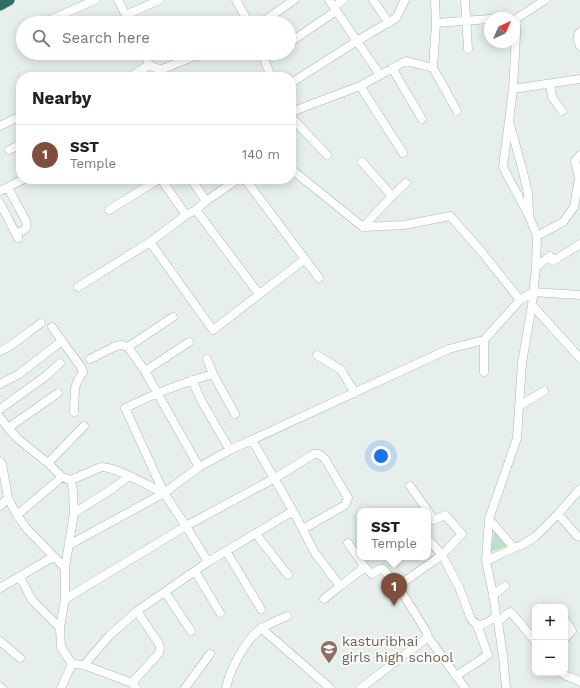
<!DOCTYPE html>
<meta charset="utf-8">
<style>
:root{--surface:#fff;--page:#f2f2f2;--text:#222;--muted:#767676;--line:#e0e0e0;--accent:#804e3d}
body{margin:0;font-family:"Work Sans",sans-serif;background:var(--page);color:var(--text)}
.controls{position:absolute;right:12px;bottom:12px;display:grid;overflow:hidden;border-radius:8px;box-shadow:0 2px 10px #0003}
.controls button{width:36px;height:36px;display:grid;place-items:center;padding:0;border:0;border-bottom:1px solid var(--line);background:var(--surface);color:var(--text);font:20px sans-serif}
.compass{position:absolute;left:484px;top:12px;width:36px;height:36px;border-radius:50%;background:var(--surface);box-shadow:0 2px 10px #0003;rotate:45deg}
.you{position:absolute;left:381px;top:456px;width:14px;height:14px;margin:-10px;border:3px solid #fff;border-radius:50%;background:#1a73e8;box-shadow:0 0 0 6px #1a73e833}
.badge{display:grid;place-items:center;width:26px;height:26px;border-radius:50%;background:var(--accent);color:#fff;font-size:13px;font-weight:700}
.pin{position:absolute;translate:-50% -33px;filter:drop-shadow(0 1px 2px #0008)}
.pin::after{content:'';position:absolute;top:21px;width:14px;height:12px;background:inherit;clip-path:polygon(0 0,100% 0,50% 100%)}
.popup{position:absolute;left:357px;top:508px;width:74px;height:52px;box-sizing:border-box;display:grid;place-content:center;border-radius:8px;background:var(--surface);filter:drop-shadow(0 1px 3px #0005);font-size:13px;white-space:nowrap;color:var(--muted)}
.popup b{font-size:15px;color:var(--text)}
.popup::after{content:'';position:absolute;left:50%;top:100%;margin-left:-8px;border:8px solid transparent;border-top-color:var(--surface)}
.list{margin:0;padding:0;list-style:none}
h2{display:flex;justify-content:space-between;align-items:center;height:52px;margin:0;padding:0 16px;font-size:17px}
h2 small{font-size:13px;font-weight:400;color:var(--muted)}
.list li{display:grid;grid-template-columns:26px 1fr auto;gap:12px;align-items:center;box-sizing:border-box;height:60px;padding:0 16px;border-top:1px solid var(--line)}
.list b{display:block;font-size:15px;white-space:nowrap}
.list p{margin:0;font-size:13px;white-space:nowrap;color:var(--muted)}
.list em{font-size:13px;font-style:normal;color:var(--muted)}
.icon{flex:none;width:22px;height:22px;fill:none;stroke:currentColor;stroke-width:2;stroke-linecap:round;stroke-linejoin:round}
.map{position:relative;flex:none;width:580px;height:688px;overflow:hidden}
.search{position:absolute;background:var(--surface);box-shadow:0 2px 10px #0003;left:16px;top:16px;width:280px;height:44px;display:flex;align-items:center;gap:10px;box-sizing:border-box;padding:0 14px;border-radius:22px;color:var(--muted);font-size:15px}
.panel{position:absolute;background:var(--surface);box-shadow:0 2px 10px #0003;left:16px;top:72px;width:280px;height:112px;border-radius:16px}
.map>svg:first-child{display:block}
.green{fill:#bfe0c8}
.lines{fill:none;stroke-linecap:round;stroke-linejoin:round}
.minor-casing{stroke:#a8b8b2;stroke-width:9}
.highway-casing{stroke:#c2cac8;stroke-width:12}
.minor{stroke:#fff;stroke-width:8}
.highway{stroke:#2f6f62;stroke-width:11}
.labels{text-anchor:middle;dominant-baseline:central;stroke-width:4;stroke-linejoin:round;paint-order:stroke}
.education-label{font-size:14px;fill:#785e54;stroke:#f7fbf9;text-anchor:start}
</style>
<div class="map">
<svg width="580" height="688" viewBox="0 0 580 688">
<rect width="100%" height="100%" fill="#e6efeb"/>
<path class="green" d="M496 523 514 544 490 552Z"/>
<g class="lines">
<defs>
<path id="minor" d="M118 0 130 23
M236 0 249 23
M329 0 380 75
M373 0 389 23
M465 0 468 49
M334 7 343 0
M126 15 159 0
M43 23 95 0
M261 23 294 0
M436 23 490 19
M580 32C576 36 578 41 580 46
M289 43 336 11
M144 53 149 65 160 70 163 77
M262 53 271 77
M264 59 273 53
M392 68 422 119
M433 68 436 23 435 0
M160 70 202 53
M130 77 149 65
M291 83 357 41 396 18 405 0
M550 84 552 97 562 111
M360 86 403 153
M513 89 580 79
M291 112 360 86 406 61 433 68 457 111
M291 117 327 155
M510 125 522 168 528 193 529 213
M0 126 21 116
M9 150 21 144
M362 162 392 196
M291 169 363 227 404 225 450 216 481 251 520 300
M161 179 186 215
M191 179 206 201
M245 179 319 278
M8 188 26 221C29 230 23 230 16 234
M0 191 24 179
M0 203 18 238
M109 210 159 179
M196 210 259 294
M363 227 392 196 406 183
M537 236 563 222 574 207 579 178 575 161 580 155
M150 242 213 330 305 259
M536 267 550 256 553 261 580 244
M78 287 150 242 186 215 196 210 206 201 238 179
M532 305 580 358
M484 340V372
M62 341 81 367 83 372 77 382 75 388 74 412
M128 347 173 317
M0 351C9 349 32 329 41 323
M317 355 341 370 355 393
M90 359 116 346 122 345 128 347 145 371 199 467
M207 359 213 374 235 414
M145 371 189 342
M192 380 202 402 230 450
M0 384 19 374 62 341 52 327
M519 406 544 391
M0 409 46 376 60 363
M0 417 8 428 18 439 48 463 62 477 71 480 73 491 74 513 65 568V599L60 628 61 647 72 664 84 665 132 683 136 688
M8 428 58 393
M252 440 293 511 315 553 340 586 365 567 372 574 380 569H383L398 586
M0 461 2 464 8 498 17 515 62 477
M48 463 84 426
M71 480 101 467C117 467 148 486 164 493
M410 486 428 511
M0 506 8 498
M428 511 434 520 445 515 462 534 442 555 459 587 471 619C479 630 487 622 496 617
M74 513 112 489 129 476
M558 514 577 536 580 537
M17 515 27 529 65 568
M489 519 514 548
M256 534 288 575
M348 543 365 567
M69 545 164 493 199 467 230 450 449 349 484 340 520 300 533 292 580 295
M226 551 261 609
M486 561 514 548 522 545 535 537 558 514 580 489
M208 562 186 526 164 493 125 408C154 394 181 383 213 374
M195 571 220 613
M20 577 32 600 60 628
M0 588 53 557
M165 592 191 631
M493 595 505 586
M65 599 186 526 275 478 314 454C319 453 322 456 325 459L348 498 345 505 303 529
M324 599 340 586
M565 620 572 631 565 638
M498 622 508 613 511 612 535 641
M261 628 330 688
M428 637 465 688
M0 641 20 658
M84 665 109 636 137 611 208 562 293 511
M562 673C568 679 574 676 580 682
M456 676 488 655 477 625
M132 683 159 653C160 649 161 647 159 644L137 611
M0 687 2 688
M61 688 72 664
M185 688 210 654
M226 688C229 671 247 637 262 628 270 623 279 620 287 616
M361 688 428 637 426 631 398 586 442 555 430 541
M506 688 503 656 498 622 496 617 494 599 486 561 489 519 517 438 522 363 532 305 536 267 537 236 529 216 503 167 509 121 513 89 517 18 545 0"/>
<path id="highway" d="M0 5 9 0"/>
</defs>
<use href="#minor" class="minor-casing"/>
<use href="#highway" class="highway-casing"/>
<use href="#minor" class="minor"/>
<use href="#highway" class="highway"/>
</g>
<defs>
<symbol id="school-pin" viewBox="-11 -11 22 30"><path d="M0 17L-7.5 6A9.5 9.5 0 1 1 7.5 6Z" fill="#8d6e63" stroke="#f7fbf9"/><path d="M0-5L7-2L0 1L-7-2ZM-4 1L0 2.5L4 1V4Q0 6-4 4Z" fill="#fff"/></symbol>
</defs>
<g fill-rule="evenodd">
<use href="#school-pin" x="319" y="639" width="20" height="27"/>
</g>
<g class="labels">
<g class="education-label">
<text x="342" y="641">kasturibhai<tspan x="342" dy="16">girls high school</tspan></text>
</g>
</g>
</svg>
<div class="controls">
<button>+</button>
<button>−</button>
</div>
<svg class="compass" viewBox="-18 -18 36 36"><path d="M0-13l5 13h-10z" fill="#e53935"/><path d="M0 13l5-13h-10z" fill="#767676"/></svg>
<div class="you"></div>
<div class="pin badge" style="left:394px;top:606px">1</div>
<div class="popup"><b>SST</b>Temple</div>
<div class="search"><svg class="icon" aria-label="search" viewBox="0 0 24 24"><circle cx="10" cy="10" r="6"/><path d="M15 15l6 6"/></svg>Search here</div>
<section class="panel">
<h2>Nearby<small></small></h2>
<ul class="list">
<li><span class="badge">1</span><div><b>SST</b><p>Temple</p></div><em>140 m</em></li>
</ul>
</section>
</div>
